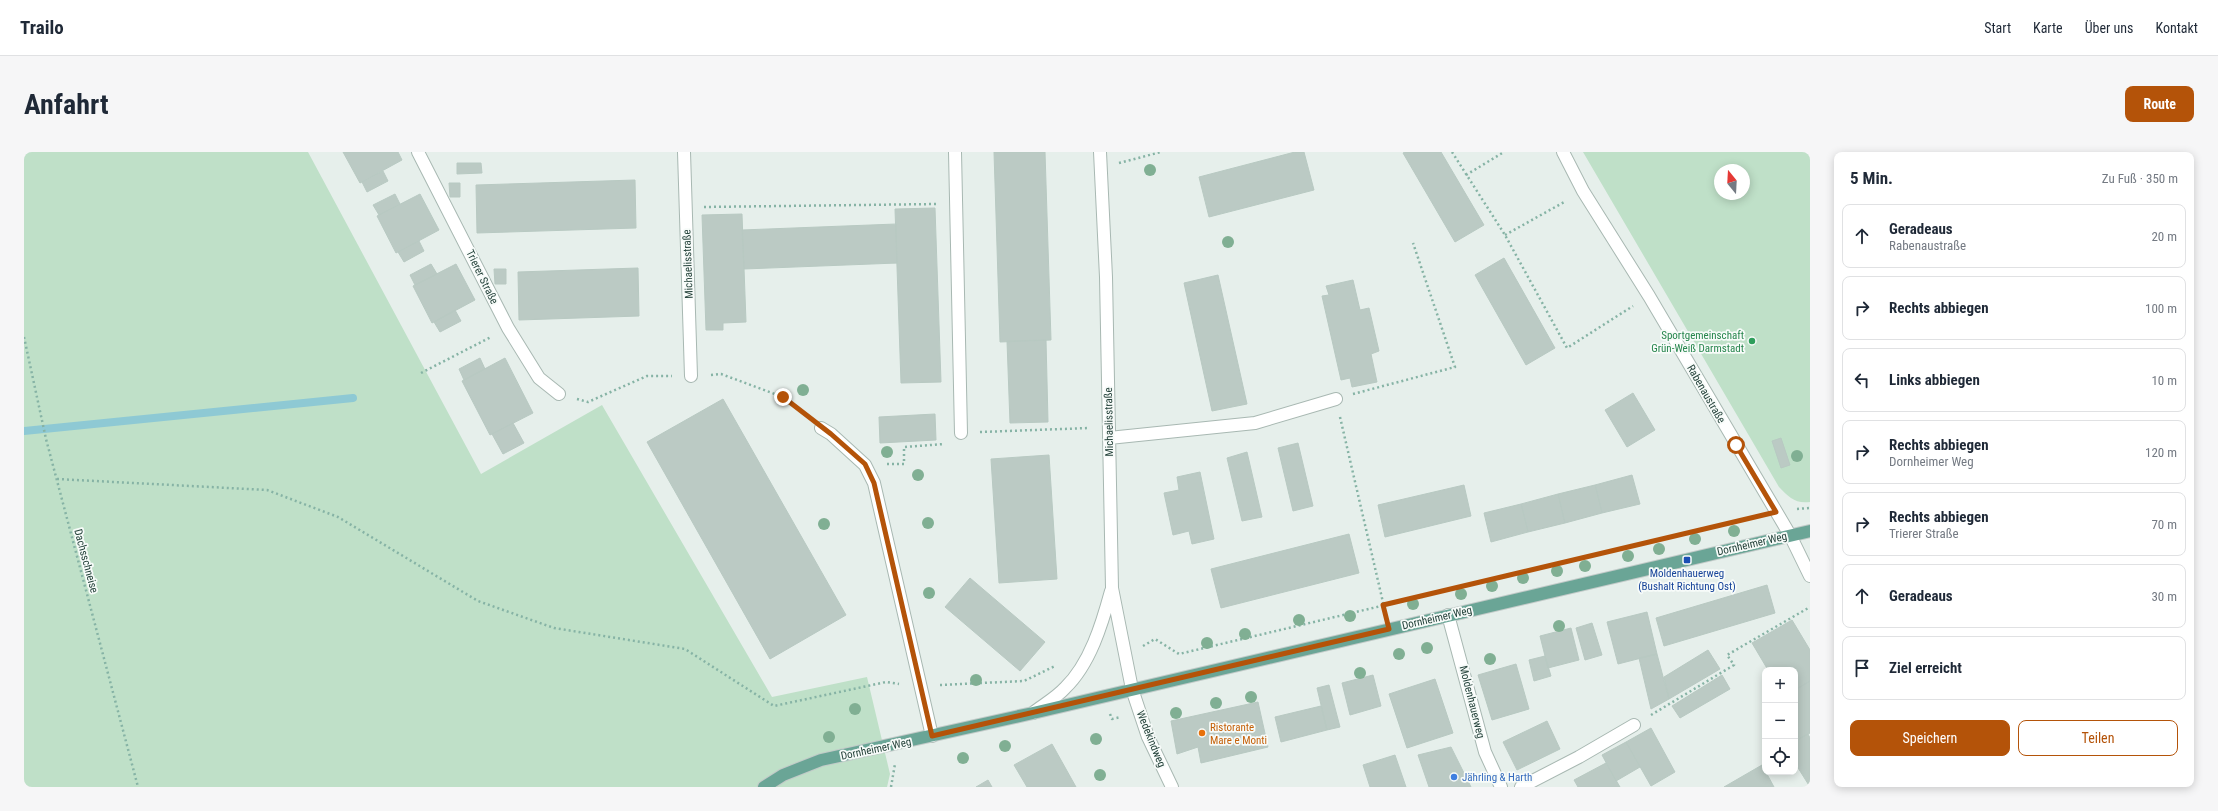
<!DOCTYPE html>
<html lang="de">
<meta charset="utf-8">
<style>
:root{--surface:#fff;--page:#f6f6f7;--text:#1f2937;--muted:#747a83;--line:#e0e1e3;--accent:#b45309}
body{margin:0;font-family:"Roboto Condensed",sans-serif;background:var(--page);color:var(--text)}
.controls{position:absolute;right:12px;bottom:12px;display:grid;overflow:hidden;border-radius:8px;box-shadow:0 2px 10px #0003}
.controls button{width:36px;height:36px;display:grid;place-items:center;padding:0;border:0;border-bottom:1px solid var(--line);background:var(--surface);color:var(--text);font:20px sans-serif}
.compass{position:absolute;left:1690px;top:12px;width:36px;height:36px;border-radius:50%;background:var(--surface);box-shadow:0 2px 10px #0003;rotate:342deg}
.stop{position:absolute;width:12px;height:12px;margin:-9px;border:3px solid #b45309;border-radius:50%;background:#fff}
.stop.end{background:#b45309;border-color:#fff;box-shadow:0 1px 4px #0008}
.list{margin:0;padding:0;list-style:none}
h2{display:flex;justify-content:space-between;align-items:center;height:52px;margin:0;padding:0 16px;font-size:17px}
h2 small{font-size:13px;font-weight:400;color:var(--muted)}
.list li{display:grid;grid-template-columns:26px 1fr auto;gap:12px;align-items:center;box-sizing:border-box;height:64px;margin:0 8px 8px;padding:0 8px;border:1px solid var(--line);border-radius:8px}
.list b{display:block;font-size:15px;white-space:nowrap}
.list p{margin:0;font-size:13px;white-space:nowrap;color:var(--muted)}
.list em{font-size:13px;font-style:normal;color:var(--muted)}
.actions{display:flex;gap:8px;padding:12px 16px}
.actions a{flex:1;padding:9px 0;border:1px solid var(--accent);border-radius:8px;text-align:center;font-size:14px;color:var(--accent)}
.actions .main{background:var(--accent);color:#fff}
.icon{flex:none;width:22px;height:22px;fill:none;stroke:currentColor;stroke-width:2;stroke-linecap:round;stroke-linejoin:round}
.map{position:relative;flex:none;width:1786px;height:635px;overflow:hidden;border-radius:8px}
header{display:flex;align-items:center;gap:24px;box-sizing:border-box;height:56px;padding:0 20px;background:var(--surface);border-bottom:1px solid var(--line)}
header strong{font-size:19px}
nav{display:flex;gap:22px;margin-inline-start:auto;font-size:14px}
.intro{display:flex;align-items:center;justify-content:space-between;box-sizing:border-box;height:96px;padding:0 24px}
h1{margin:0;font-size:28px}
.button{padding:10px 18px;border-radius:8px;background:var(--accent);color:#fff;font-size:14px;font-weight:700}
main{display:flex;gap:24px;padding:0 24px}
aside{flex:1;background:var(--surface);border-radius:8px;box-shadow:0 2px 10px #0003}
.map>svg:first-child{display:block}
.green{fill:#bfe0c8;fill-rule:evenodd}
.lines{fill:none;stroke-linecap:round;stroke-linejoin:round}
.stream{stroke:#8ec9d4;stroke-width:8}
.building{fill:#bbcac4;stroke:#b8c9c2}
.minor-casing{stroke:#a8b8b2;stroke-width:14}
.major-casing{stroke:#c2cac8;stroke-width:14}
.path{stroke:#86b3a5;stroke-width:2.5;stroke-dasharray:2 3;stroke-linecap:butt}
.minor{stroke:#fff;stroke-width:12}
.major{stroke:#6aa596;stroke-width:12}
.tree{fill:#80af93}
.route{stroke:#b45309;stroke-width:5}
.leisure-dot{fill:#2e9e5b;stroke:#f7fbf9;stroke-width:1.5}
.transit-dot{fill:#1a4fb4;stroke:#f7fbf9;stroke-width:1.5}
.food-dot{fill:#e8710a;stroke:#f7fbf9;stroke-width:1.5}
.shop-dot{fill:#3f7fe0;stroke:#f7fbf9;stroke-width:1.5}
.labels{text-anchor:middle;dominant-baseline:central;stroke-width:3.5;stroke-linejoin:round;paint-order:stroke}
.street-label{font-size:11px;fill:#24423a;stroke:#f7fbf9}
.leisure-label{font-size:11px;fill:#27864d;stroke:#f7fbf9;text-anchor:end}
.transit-label{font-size:11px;fill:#164399;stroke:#f7fbf9}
.food-label{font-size:11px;fill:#c56008;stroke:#f7fbf9;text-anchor:start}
.shop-label{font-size:11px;fill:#366cbe;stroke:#f7fbf9;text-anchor:start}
</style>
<header>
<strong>Trailo</strong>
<nav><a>Start</a><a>Karte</a><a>Über uns</a><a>Kontakt</a></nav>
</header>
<div class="intro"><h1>Anfahrt</h1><a class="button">Route</a></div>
<main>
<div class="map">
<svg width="1786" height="635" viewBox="0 0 1786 635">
<rect width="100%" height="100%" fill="#e6efeb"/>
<path class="green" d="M0 0H284L457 322 578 253 748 545 843 525 866 622 863 635H0Z
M1559 0H1786V350C1771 352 1765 345 1755 335ZM1696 18H1720V42H1696Z"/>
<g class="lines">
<path class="stream" d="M0 279 329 246"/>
</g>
<path class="building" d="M319 0H374L378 8 336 31Z
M970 0H1021L1027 188 976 190Z
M1271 0H1280L1290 38 1185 65 1175 25Z
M1381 0H1417L1460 73 1431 90 1379 1Z
M433 11H457L458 21 433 22Z
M359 19 364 29 343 40 338 30Z
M611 28 612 76 453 81 452 33Z
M425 31H436V45H426Z
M371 42 376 52 355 63 349 53Z
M396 42 415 78 372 101 353 64Z
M911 56 917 230 877 231 871 57Z
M718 62 722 170 699 171V178H682L678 63Z
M872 72 873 111 720 117 718 78Z
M395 89 400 99 380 110 374 100Z
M1480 106 1531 196 1502 213 1451 123Z
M407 112 413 122 391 133 386 123Z
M432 112 451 148 408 171 389 134Z
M614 116 615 164 495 168 494 120Z
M470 117H482V132H471Z
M1194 123 1223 252 1188 259 1160 131Z
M1329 128 1336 158 1345 156 1355 199 1347 202 1353 230 1328 235 1326 226 1317 228 1298 144 1305 143 1302 134Z
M431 158 437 169 416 180 410 170Z
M1022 188 1024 270 986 271 983 189Z
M456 206 461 217 440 228 435 217Z
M481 206 509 261 466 283 438 229Z
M1609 241 1631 278 1603 295 1581 258Z
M699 247 822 463 746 507 623 290Z
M911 262 912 288 856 291 855 265Z
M489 271 500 291 479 302 468 282Z
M1757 286 1766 313 1757 316 1748 289Z
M1274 291 1289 354 1269 359 1254 296Z
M1223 300 1238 365 1218 369 1203 306Z
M1025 303 1033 427 975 431 967 307Z
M1176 320 1190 387 1168 392 1165 379 1149 383 1140 341 1155 338 1153 325Z
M1608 323 1616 352 1578 361 1571 333Z
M1440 333 1447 364 1361 385 1354 353Z
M1571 333 1578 361 1541 371 1534 342Z
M1534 342 1541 371 1504 380 1497 352Z
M1497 352 1504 380 1467 390 1460 361Z
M1325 382 1335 421 1197 456 1187 417Z
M946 426 1021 490 996 519 921 455Z
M1743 433 1751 461 1640 494 1632 466Z
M1623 460 1633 502 1594 512 1583 470Z
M1768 468 1786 498V529L1771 538V518H1744L1728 491Z
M1568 471 1578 503 1561 508 1552 476Z
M1547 476 1555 508 1524 516 1516 484Z
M1684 498 1696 517 1645 547 1640 525Z
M1633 502 1645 547 1627 557 1615 506Z
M1521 504 1527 524 1510 529 1505 508Z
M1492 512 1505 557 1468 568 1454 523Z
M1349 523 1357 554 1326 563 1318 531Z
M1698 523 1706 537 1656 566 1648 554Z
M1411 527 1429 581 1383 596 1365 542Z
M1786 529V581L1775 587 1771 580V538Z
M1305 533 1316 575 1303 578 1293 536Z
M1234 550 1244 595 1177 611 1174 595 1153 602 1147 569Z
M1297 554 1303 578 1257 590 1251 565Z
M1523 569 1536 597 1493 618 1479 590Z
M1627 576 1651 620 1627 634 1602 590Z
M1784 582 1786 586V635L1771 611V589Z
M1602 590 1616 615 1592 629 1578 603Z
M1028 592 1052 635H1003L990 613Z
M1427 595 1447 635H1405L1394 603Z
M1371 603 1382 635H1346L1339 613Z
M1582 611 1596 635H1554L1550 628Z
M1738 613 1750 635H1700Z
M964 628 968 635H952Z"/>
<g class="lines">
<defs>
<path id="minor" d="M394 0 484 176 515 226 535 242
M660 0 667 224
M931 0 937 281
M1076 0 1082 125 1088 436 1108 537 1124 585 1148 635
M1539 0 1559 39 1625 144 1766 383 1786 424
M797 276 807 282 841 313 850 331 908 584
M1085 286 1231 271 1312 247
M1424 463 1461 600 1477 635
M1009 561C1019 553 1032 546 1041 536 1066 512 1078 472 1087 439
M1497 635 1555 605 1610 573"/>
<path id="major" d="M740 635 759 623 797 608 1009 561 1786 379"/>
</defs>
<use href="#minor" class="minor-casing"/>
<use href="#major" class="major-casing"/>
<path class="path" d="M1428 0 1481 83 1543 196 1609 154
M1095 11 1137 0
M1442 23 1480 0
M680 55 913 52
M1481 83 1542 49
M0 185 22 287 114 635
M397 221 467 185
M687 223 697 222 759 245 783 264
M1329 242 1431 215 1389 91
M553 247 564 250 623 224H648
M1316 265 1361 459
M956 280 1065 276
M863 312H880V295L920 292
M33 327 243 338 314 365 454 449 530 476 661 497 750 554 862 530 875 532
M1773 357 1786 356
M1119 494 1131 487 1155 502 1732 365
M916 533 1000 529 1031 514
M1086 562 1088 567 1097 565
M1627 563 1710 513 1703 503 1786 455
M867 635 871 612"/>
<use href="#minor" class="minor"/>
<use href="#major" class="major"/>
</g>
<g class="tree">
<circle cx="1126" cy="18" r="6"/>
<circle cx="1204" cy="90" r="6"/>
<circle cx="779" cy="238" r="6"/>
<circle cx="863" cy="300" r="6"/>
<circle cx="1773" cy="304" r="6"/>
<circle cx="894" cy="323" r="6"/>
<circle cx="904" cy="371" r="6"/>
<circle cx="800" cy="372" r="6"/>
<circle cx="1710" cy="379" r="6"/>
<circle cx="1671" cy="387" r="6"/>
<circle cx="1635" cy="397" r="6"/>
<circle cx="1604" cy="404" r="6"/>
<circle cx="1561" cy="414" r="6"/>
<circle cx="1533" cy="419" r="6"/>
<circle cx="1499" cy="426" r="6"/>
<circle cx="1468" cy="434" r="6"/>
<circle cx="905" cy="441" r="6"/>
<circle cx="1437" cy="442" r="6"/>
<circle cx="1389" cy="452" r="6"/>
<circle cx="1326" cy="464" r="6"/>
<circle cx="1275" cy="468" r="6"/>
<circle cx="1535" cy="474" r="6"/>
<circle cx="1221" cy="482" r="6"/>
<circle cx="1183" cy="491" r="6"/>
<circle cx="1403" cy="496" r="6"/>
<circle cx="1375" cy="502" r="6"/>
<circle cx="1466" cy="507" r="6"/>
<circle cx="1336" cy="521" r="6"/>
<circle cx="952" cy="528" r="6"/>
<circle cx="1227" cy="545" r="6"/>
<circle cx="1192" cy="551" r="6"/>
<circle cx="831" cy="557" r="6"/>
<circle cx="1152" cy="561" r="6"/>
<circle cx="805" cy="585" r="6"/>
<circle cx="1072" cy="587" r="6"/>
<circle cx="981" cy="594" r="6"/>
<circle cx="939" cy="606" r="6"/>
<circle cx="1076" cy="623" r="6"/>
</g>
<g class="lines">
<path class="route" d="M759 245 807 282 841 312 850 331 908 584 1365 477 1359 453 1752 360 1712 293"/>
</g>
<circle class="leisure-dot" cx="1728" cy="189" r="4"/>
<rect class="transit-dot" x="1659" y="404" width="8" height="8" rx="2"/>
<circle class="food-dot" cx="1178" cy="581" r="4"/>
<circle class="shop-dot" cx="1430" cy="625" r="4"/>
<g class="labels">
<g class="street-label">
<text transform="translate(664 112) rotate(-92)">Michaelisstraße</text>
<text transform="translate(458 125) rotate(64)">Trierer Straße</text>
<text transform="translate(1682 242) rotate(60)">Rabenaustraße</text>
<text transform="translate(1085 270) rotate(-91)">Michaelisstraße</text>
<text transform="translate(1728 392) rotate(-13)">Dornheimer Weg</text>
<text transform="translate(62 409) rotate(75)">Dachsschneise</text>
<text transform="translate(1413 466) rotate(-13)">Dornheimer Weg</text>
<text transform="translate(1448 550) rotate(76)">Moldenhauerweg</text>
<text transform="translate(1127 587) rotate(68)">Wedekindweg</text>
<text transform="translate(852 597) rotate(-12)">Dornheimer Weg</text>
</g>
<g class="leisure-label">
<text x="1720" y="183">Sportgemeinschaft<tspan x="1720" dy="13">Grün-Weiß Darmstadt</tspan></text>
</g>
<g class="transit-label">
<text x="1663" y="421">Moldenhauerweg<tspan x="1663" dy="13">(Bushalt Richtung Ost)</tspan></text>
</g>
<g class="food-label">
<text x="1186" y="575">Ristorante<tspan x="1186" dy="13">Mare e Monti</tspan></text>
</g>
<g class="shop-label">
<text x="1438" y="625">Jährling &amp; Harth</text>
</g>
</g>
</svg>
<div class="controls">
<button>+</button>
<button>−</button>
<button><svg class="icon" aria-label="locate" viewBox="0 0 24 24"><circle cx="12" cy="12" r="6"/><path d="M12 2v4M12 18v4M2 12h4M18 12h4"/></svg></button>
</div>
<svg class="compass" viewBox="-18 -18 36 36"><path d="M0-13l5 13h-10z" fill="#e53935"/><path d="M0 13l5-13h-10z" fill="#747a83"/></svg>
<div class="stop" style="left:1712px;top:293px"></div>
<div class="stop end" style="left:759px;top:245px"></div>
</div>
<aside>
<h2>5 Min.<small>Zu Fuß · 350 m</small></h2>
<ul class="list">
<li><svg class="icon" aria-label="ahead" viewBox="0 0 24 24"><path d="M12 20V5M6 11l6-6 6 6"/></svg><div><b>Geradeaus</b><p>Rabenaustraße</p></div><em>20 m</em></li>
<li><svg class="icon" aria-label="right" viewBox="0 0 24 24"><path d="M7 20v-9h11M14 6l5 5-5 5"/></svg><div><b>Rechts abbiegen</b></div><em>100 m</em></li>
<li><svg class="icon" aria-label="left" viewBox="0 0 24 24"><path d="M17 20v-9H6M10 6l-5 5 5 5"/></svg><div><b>Links abbiegen</b></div><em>10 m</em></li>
<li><svg class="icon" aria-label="right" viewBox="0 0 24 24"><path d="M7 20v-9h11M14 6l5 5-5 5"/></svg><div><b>Rechts abbiegen</b><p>Dornheimer Weg</p></div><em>120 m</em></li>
<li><svg class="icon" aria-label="right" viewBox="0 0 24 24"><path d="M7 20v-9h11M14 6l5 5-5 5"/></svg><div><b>Rechts abbiegen</b><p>Trierer Straße</p></div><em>70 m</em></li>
<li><svg class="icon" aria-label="ahead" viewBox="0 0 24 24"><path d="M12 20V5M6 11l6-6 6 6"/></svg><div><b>Geradeaus</b></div><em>30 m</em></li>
<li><svg class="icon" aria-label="arrive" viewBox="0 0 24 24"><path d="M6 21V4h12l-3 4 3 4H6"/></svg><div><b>Ziel erreicht</b></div></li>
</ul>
<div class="actions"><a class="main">Speichern</a><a>Teilen</a></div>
</aside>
</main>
